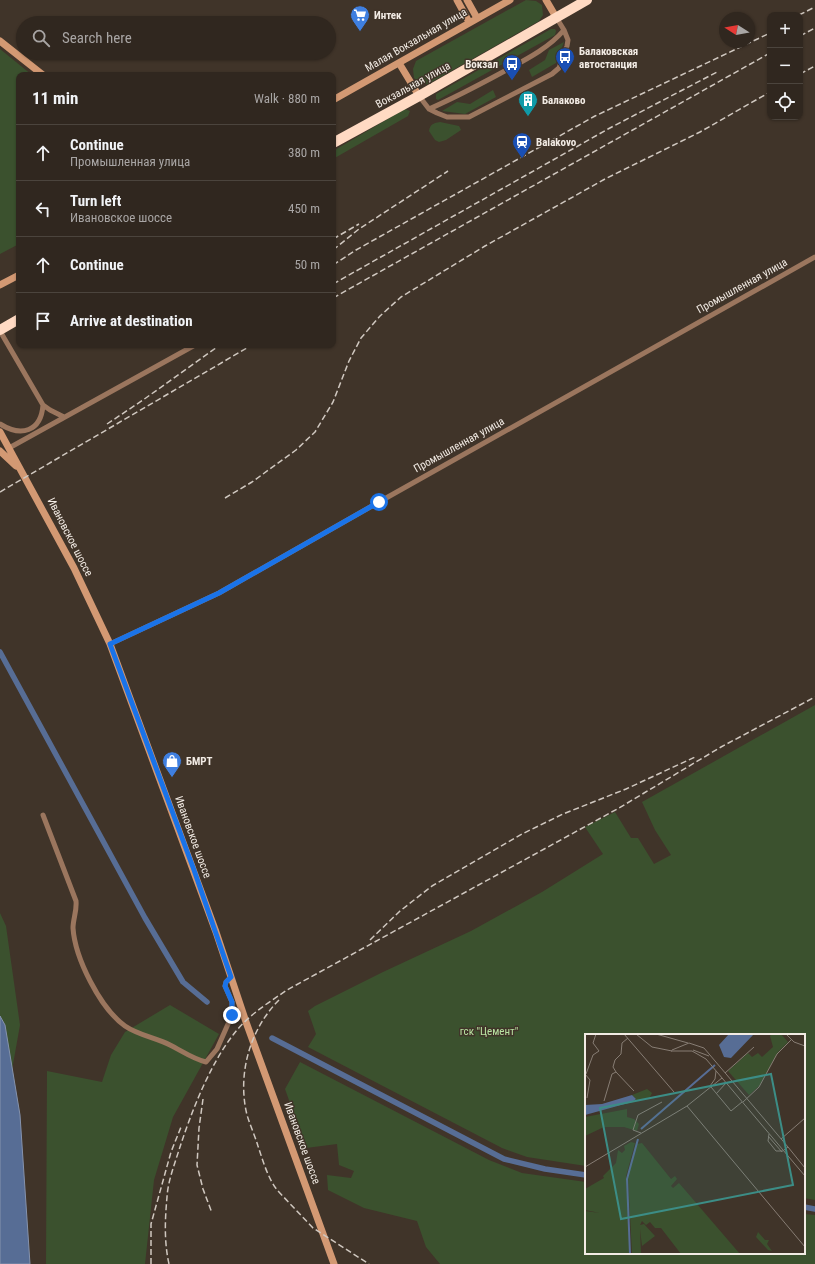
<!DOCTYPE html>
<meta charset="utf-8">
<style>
:root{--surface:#30271f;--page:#3c332c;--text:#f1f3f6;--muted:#a8a5a4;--line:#4b443d}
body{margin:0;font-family:"Roboto Condensed",sans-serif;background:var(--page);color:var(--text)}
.controls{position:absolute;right:12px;top:12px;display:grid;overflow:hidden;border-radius:8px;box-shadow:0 1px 3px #0004}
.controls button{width:36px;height:36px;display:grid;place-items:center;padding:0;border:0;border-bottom:1px solid var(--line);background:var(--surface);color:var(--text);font:20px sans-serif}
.compass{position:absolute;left:719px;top:12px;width:36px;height:36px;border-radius:50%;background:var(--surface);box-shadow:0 1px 3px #0004;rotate:281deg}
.stop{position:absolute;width:12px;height:12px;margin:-9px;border:3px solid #1a73e8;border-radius:50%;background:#fff}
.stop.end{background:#1a73e8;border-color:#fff;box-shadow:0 1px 4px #0008}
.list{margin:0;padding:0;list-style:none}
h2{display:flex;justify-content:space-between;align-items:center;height:52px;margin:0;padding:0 16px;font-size:17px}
h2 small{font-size:13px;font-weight:400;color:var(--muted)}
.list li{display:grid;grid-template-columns:26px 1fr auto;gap:12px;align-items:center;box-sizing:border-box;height:56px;padding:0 16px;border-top:1px solid var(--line)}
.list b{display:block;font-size:15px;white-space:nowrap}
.list p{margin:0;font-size:13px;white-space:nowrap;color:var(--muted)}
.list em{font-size:13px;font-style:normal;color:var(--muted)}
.icon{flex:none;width:22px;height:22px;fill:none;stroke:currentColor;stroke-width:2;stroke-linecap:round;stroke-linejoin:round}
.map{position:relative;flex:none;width:815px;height:1264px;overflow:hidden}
.search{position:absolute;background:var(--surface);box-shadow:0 1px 3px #0004;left:16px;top:16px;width:320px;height:44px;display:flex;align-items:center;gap:10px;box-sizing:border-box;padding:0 14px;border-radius:22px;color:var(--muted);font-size:15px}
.panel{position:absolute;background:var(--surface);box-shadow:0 1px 3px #0004;left:16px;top:72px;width:320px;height:276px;border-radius:8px}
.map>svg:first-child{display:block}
.green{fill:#3b512e}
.water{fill:#576d95;stroke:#8693ad}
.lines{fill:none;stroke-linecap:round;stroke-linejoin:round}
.canal{stroke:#576d95;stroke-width:5.5}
.street{stroke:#9b765e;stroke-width:5}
.secondary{stroke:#d39973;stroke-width:7}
.highway{stroke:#ffdac3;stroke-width:10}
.rail{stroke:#d0c8c0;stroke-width:1.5;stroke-dasharray:6 3;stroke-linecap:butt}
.route{stroke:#1a73e8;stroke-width:5}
.labels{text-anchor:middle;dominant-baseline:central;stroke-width:3;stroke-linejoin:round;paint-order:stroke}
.poi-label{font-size:11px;font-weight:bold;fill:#f2ebe4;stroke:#403429;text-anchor:start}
.street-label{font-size:11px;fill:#f2ebe4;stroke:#403429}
.park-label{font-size:11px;fill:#b9e3a2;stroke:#403429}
.inset-river{fill:none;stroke:#576d95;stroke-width:2}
.inset-road{fill:none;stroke:#877d74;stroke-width:1}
.view{fill:#3c8d86;fill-opacity:0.15;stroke:#3c8d86;stroke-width:2}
.inset-edge{fill:none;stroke:#f2ebe4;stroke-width:2}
</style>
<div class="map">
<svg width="815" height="1264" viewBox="0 0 815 1264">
<rect width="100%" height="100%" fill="#403429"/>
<path class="green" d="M526 0 536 1 542 5 543 15 539 21 428 84 420 83 414 78 413 69 416 61Z
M551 29H555L556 31 555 35 438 100 436 99V94Z
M564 42 556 63 532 77 529 70 545 60 549 50Z
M0 49 32 75H19V244L0 254Z
M493 90 496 97 465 114 442 111 457 102 470 104Z
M405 109 410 111 408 116 333 159V151Z
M440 122 459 126 461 130 446 140 439 142 435 140 429 131C430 124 434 123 440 122Z
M815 705V1200L804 1198V1035H586V1166L527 1157 502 1148 308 1047 316 1034 308 1011 315 1006 383 972 471 931 542 892 603 854 585 827 615 812 631 838H638L654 864 671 855 655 830 642 802Z
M0 913 6 926 20 1025 12 1070 5 1025 0 1016Z
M170 1005 219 1034 173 1117 154 1180 145 1264H46L47 1071 102 1082 111 1055 125 1032Z
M300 1062 489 1160 522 1173 586 1182V1253H804V1214L815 1215V1264H440L426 1247 417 1221 364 1208 328 1190 327 1175 351 1178 354 1171 339 1165 337 1144 306 1148 285 1089Z"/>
<path class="water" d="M0 1016 5 1025 20 1115 30 1264H0Z"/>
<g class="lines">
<path class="canal" d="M0 652 145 918 183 982 207 1002
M272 1038 504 1159 545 1169 586 1175
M804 1207 815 1209"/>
<path class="street" d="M419 96 429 109 437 113 447 117H469L552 74 559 68 567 46 568 40 564 30 556 17
M429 109C454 98 477 86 501 73 523 61 548 49 564 30
M0 331 43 405 50 410 64 417
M0 424C21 437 41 432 43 405
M9 448 195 345
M110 644 219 593 379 502 815 257
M43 815 76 901C77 911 73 919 73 928 75 958 100 1008 125 1026 138 1035 156 1038 170 1045 182 1051 193 1059 206 1062L217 1049 232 1015V1002L225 986 226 982 231 977"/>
<path class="secondary" d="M457 0 469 22
M467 0 477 18
M546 0 556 17
M0 41 43 75
M399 63 419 96
M333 100 510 0
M0 285 19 275
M0 432 74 568 110 644 216 932 246 1022 334 1264
M0 451 16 466"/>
<path class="highway" d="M333 143 419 96 587 0
M0 330 19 319"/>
<path class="rail" d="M799 15 815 7
M800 36 815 28
M800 74 815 66
M333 239 359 224
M333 250 359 229 448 171
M333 265 356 250 595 116 770 33
M333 284 608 129 717 72
M333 298 770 53
M107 424 143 400 220 345
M0 492 252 345
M225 498 252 482 296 450 315 432 333 402 349 361 361 338 380 316 401 297 485 246 605 179 700 132 770 92
M370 940 400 911 432 886 522 834 563 814 626 789 695 757
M279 1000C250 1029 237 1074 247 1115 250 1125 255 1136 258 1146 263 1161 268 1179 278 1191L313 1228 369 1264
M203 1099 199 1128 197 1165 203 1189 212 1213
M151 1264V1224L171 1152 181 1127
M169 1264C164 1242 165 1219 167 1197 168 1181 174 1166 179 1150 191 1113 209 1066 233 1035 247 1016 268 1003 287 990L619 808 721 747 815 697"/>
</g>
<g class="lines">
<path class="route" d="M232 1015V1002L225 986 226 982 231 977 194 870 110 644 219 593 379 502"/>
</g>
<defs>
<symbol id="supermarket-pin" viewBox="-11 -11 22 30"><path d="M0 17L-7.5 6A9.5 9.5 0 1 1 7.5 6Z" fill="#3f7fe0" stroke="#403429"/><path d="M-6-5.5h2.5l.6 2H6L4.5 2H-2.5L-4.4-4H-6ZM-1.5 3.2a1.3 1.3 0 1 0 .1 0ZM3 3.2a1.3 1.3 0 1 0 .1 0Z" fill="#fff"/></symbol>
<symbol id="bus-pin" viewBox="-11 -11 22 30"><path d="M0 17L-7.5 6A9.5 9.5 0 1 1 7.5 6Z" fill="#1a4fb4" stroke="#403429"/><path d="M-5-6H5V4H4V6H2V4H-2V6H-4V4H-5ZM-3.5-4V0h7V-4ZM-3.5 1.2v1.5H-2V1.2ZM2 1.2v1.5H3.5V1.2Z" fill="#fff"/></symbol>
<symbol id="building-pin" viewBox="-11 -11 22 30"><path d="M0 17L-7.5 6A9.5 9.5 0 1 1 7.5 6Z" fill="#0f9aa8" stroke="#403429"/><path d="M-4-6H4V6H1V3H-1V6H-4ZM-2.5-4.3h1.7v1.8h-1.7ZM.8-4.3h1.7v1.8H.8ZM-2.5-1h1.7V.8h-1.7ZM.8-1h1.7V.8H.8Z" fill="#fff"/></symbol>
<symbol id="station-pin" viewBox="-11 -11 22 30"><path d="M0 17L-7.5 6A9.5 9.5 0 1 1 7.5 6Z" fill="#1a4fb4" stroke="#403429"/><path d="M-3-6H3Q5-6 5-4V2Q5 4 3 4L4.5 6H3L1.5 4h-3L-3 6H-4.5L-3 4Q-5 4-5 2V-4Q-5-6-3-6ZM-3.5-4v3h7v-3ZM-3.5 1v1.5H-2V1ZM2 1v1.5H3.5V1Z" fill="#fff"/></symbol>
<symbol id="shop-pin" viewBox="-11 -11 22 30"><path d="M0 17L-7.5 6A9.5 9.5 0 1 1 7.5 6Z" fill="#3f7fe0" stroke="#403429"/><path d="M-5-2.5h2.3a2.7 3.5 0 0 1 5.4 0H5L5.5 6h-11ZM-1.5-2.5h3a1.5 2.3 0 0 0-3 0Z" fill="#fff"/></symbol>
</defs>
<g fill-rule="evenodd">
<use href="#supermarket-pin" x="349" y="4" width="22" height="30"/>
<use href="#bus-pin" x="554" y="46" width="22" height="30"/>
<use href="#bus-pin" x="501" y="53" width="22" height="30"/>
<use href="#building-pin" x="517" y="89" width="22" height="30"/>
<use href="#station-pin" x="511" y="131" width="22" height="30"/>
<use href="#shop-pin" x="161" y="750" width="22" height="30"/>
</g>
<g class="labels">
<g class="poi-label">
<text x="374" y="15">Интек</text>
<text x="579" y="51">Балаковская<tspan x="579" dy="13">автостанция</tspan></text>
<text x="498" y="64" text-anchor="end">Вокзал</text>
<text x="542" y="100">Балаково</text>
<text x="536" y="142">Balakovo</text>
<text x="186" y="761">БМРТ</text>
</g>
<g class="street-label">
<text transform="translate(416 40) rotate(-30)">Малая Вокзальная улица</text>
<text transform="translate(413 85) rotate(-29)">Вокзальная улица</text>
<text transform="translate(742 286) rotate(-29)">Промышленная улица</text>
<text transform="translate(459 445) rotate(-29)">Промышленная улица</text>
<text transform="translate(70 537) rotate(63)">Ивановское шоссе</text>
<text transform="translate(193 837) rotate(70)">Ивановское шоссе</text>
<text transform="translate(302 1143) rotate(70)">Ивановское шоссе</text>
</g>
<g class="park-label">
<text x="489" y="1031">гск "Цемент"</text>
</g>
</g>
<g transform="translate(585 1034)">
<rect width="220" height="220" fill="#403429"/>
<path d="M187 0H196L203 8 193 18 174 52 164 61 143 37 163 19 167 23 173 19 177 23 188 13 185 2ZM62 55 67 59 65 63 41 70 51 65 47 61ZM42 75V83L49 85 54 90 52 97 39 93H19L0 102V83ZM46 108 50 109 41 142 45 220H0V177L15 179 0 176V155L19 144 18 142 31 129 33 116 37 119 40 116 39 112ZM57 109 86 145 90 142 92 145 86 152 88 154 94 149 155 220H96L76 194H70L65 188 61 191 57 187 55 191 59 190 70 202 57 212 55 195 56 220H47L43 143 52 110ZM173 198 180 206H184L182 210 187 217 183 216 171 203Z" fill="#3b512e"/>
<path d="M144 0H169L146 24 139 23 134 11ZM47 61 51 65 47 68 0 81V71L17 70Z" fill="#576d95"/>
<path class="inset-river" d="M56 95 130 31M45 220 42 145 53 105"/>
<path class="inset-road" d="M39 0 89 58M51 0 67 13 87 17M71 0 103 9M201 0 209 8 220 12M87 16 104 9 119 14 203 113 199 116M108 16 124 22M86 17H107L121 25 220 142M31 38 49 57M140 39 169 13M0 40 5 46 2 64M1 40 8 21 14 17 8 9 11 0M125 52 130 45 131 37M126 53 146 77 157 68M131 60 141 49M19 67 27 40 31 38 28 33 30 26 36 20 37 9 43 4M158 68 174 53 192 20 206 6M102 72 220 213M56 99 48 96 53 81 77 68M184 100 183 107 191 117H198M183 102 197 118M196 105 220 84M203 113 220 134M0 133 102 72 137 44"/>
<path class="view" d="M186 40 208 151 36 185 15 74Z"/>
<rect width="220" height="220" class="inset-edge"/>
</g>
</svg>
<div class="controls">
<button>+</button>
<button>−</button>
<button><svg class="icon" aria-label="locate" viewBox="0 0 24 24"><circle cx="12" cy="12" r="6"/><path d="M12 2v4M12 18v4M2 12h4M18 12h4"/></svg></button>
</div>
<svg class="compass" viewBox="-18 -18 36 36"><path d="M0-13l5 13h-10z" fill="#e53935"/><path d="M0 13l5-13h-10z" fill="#a8a5a4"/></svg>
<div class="stop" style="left:379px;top:502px"></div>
<div class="stop end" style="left:232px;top:1015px"></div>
<div class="search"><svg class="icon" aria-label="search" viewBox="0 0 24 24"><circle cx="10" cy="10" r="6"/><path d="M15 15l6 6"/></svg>Search here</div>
<section class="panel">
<h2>11 min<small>Walk · 880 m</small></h2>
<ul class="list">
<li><svg class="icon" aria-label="ahead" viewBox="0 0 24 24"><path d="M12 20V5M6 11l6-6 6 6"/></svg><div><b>Continue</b><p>Промышленная улица</p></div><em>380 m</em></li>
<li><svg class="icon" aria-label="left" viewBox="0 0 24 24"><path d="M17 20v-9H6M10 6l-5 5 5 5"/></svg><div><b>Turn left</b><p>Ивановское шоссе</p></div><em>450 m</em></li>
<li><svg class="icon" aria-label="ahead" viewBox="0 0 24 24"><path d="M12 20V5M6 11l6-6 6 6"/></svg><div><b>Continue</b></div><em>50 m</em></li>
<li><svg class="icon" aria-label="arrive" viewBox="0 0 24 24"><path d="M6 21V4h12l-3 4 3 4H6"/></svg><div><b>Arrive at destination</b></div></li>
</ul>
</section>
</div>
